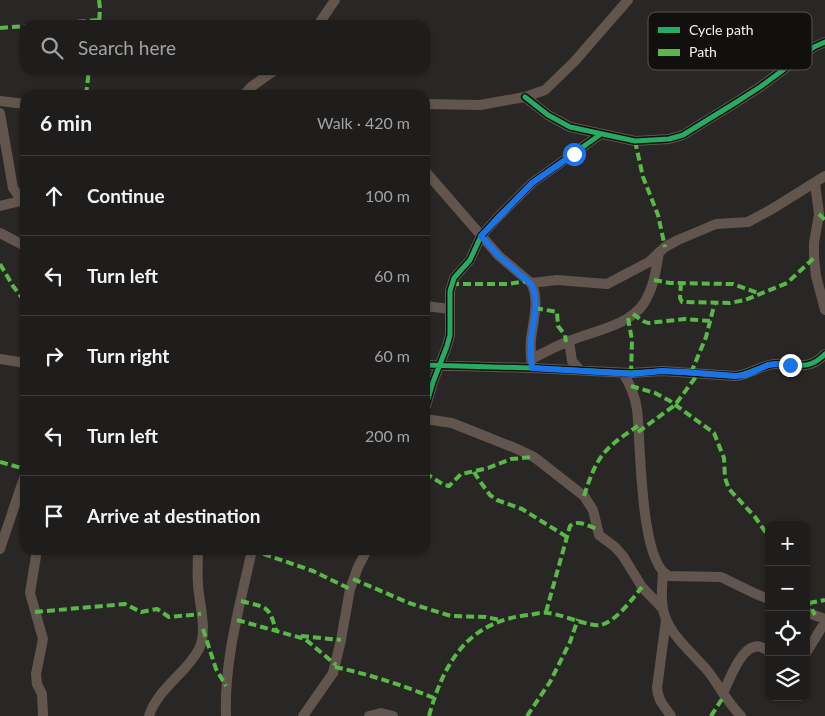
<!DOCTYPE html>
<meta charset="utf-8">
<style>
:root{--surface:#1f1d1c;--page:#272625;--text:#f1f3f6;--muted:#a1a2a3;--line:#3c3b3b}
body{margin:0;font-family:Lato,sans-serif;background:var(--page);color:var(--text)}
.controls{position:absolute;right:15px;bottom:15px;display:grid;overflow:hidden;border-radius:10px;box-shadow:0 1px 4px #0004}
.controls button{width:45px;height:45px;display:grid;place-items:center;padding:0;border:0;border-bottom:1px solid var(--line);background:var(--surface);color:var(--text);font:25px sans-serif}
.stop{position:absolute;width:15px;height:15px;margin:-11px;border:4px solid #1a73e8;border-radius:50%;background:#fff}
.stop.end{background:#1a73e8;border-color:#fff;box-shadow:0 1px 5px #0008}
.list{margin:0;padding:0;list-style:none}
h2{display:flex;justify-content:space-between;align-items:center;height:65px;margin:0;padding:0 20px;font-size:21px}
h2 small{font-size:16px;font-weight:400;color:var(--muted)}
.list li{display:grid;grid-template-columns:32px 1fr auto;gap:15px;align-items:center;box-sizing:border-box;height:80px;padding:0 20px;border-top:1px solid var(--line)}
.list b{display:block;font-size:19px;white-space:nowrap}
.list em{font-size:16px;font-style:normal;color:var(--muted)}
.icon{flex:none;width:28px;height:28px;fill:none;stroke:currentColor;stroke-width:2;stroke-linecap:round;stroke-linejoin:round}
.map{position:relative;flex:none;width:825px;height:716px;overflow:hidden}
.search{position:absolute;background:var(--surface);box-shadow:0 1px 4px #0004;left:20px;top:20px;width:410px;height:55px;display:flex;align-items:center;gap:12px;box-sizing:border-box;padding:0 18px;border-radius:15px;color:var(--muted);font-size:19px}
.panel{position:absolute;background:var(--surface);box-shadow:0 1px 4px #0004;left:20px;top:90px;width:410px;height:465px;border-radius:15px}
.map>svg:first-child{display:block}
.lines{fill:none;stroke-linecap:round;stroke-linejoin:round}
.minor{stroke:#61554e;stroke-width:10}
.quiet{stroke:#58b947;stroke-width:4;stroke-dasharray:8 4;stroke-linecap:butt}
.cycleway-casing{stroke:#12100e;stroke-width:8}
.cycleway{stroke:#26ab63;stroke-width:5}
.route{stroke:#1a73e8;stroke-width:6}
.key{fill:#12100e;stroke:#565452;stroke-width:1}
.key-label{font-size:14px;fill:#f5f2ef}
</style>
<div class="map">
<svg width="825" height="716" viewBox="0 0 825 716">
<rect width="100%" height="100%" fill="#292725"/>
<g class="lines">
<path class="minor" d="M318 25 335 0
M244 95 251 87 275 70
M525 97 548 115 570 127 635 141 669 139 683 135 735 103 760 87 814 47 825 42
M0 101 25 104
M425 104 480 105 525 97 545 90 574 62 628 0
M0 113 13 188 22 201
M425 171 499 256 531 283C540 299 533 322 531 339 530 349 531 358 532 368
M815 183 819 214 814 243V258L816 276 825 310
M0 206 25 200
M0 233 25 246
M531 283 557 280 607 284 649 262 665 247 678 240 716 224 748 222 772 209 825 176
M425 306 450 309
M569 341 572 361 580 370
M0 359 25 363
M531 359C544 353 556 346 569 341 593 331 629 326 644 303 654 287 656 270 659 252
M425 365 532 368 631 373 662 371 735 376C747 375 757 368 769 365 791 359 805 375 825 354
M623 373C630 384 635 396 637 409 641 440 639 563 669 576L721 577 756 594 769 599
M425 409 433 382 447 346 450 335V291L454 278 470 260 481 236 498 217 532 183 601 134
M425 419 452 423 515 448 534 457 584 496 593 510 599 535 615 547 623 556 642 587 663 609
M0 549 25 475
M37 550 30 593 43 639 36 674 37 684 42 694 43 716
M663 573C662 588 660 605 666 619 673 637 694 655 707 670 719 685 727 702 741 716
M806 612 825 619
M666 620 657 688C659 703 663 704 671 716
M806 653 825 622
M723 693C729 681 740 650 754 647 759 645 764 648 769 651
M149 716C157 689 186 674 199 649 208 630 199 605 198 584 197 573 198 561 198 550
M226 716C224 660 240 605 252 550
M303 716 333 673 341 640 350 589 358 567 367 550
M369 716 381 713 393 716"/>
<path class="quiet" d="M99 0 100 8 99 25
M42 25 99 20
M0 28 25 26
M86 95 89 70
M635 141 643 177 658 215 665 247
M819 214 825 220
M0 264 13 286 25 302
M654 280 670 283 733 284 761 294
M681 283 680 298 682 302 730 303 745 300 787 283 814 258
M451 284H507L528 281
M535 308 557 312 558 326 565 335 566 342
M633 314 643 321 648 323 685 319 710 321
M628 318 632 340 631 373
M691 373 706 337 715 302
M631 386 655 393 670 401 714 433 724 458 725 478 729 489 755 517 769 537
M638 432 675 405 698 374
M0 462 25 469
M474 472 479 480 490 495 497 500 522 509 567 537
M425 473 444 485 449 486 461 474 466 473 488 468 511 459 534 457
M584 496C597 456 603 449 638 426
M252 550 313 571 350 589
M353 579 409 603 451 616 486 617 500 620
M806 599 815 615
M241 601C267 608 268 604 276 630
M809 603 825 600
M35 612 125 604 141 612 157 609 169 617 201 614
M546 612 570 526C578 519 588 526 597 529
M237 620 305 639 336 665
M203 629 216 669 226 686
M301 636 341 640
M335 667C368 674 402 685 434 698
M429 716C444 662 468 621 529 615 535 614 542 612 548 613 561 614 590 627 600 625 615 623 633 598 642 587
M527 716 550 682 570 642 578 619
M711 716 724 696"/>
<defs>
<path id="cycleway" d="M525 97 548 115 570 127 635 141 669 139 683 135 735 103 760 87 814 47 825 42
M425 365 532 368 631 373 662 371 735 376C747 375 757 368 769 365 791 359 805 375 825 354
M425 409 433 382 447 346 450 335V291L454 278 470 260 481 236 498 217 532 183 601 134"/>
</defs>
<use href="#cycleway" class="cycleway-casing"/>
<use href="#cycleway" class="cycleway"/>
</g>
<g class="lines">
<path class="route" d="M574 154 532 183 481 236 499 256 531 284C540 299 533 322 531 339 530 349 531 358 532 368L632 374 662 371 686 372 735 376 746 375 768 365 776 364 790 365"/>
</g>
<rect x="648" y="12" width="164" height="58" rx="8" class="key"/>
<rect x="658" y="27" width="22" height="6" fill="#26ab63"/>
<rect x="658" y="49" width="22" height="7" fill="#58b947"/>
<g class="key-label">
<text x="689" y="35">Cycle path</text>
<text x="689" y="57">Path</text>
</g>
</svg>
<div class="controls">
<button>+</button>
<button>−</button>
<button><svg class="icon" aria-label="locate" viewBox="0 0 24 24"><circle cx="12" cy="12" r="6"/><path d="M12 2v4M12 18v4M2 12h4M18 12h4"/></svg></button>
<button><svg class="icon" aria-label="layers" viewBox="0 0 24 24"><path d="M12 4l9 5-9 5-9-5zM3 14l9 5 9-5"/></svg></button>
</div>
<div class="stop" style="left:574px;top:154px"></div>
<div class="stop end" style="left:790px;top:365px"></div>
<div class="search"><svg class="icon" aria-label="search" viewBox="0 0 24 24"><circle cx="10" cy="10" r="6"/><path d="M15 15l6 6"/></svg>Search here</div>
<section class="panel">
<h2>6 min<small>Walk · 420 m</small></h2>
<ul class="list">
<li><svg class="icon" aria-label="ahead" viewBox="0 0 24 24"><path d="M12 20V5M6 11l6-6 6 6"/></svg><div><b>Continue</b></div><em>100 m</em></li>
<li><svg class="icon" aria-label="left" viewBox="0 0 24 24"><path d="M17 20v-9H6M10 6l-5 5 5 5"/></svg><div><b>Turn left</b></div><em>60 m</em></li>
<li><svg class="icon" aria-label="right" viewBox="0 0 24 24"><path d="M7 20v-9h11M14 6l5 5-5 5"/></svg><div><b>Turn right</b></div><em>60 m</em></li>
<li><svg class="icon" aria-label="left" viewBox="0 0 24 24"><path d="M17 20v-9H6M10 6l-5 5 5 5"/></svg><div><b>Turn left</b></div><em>200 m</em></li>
<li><svg class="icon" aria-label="arrive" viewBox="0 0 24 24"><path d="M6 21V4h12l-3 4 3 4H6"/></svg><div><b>Arrive at destination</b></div></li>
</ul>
</section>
</div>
